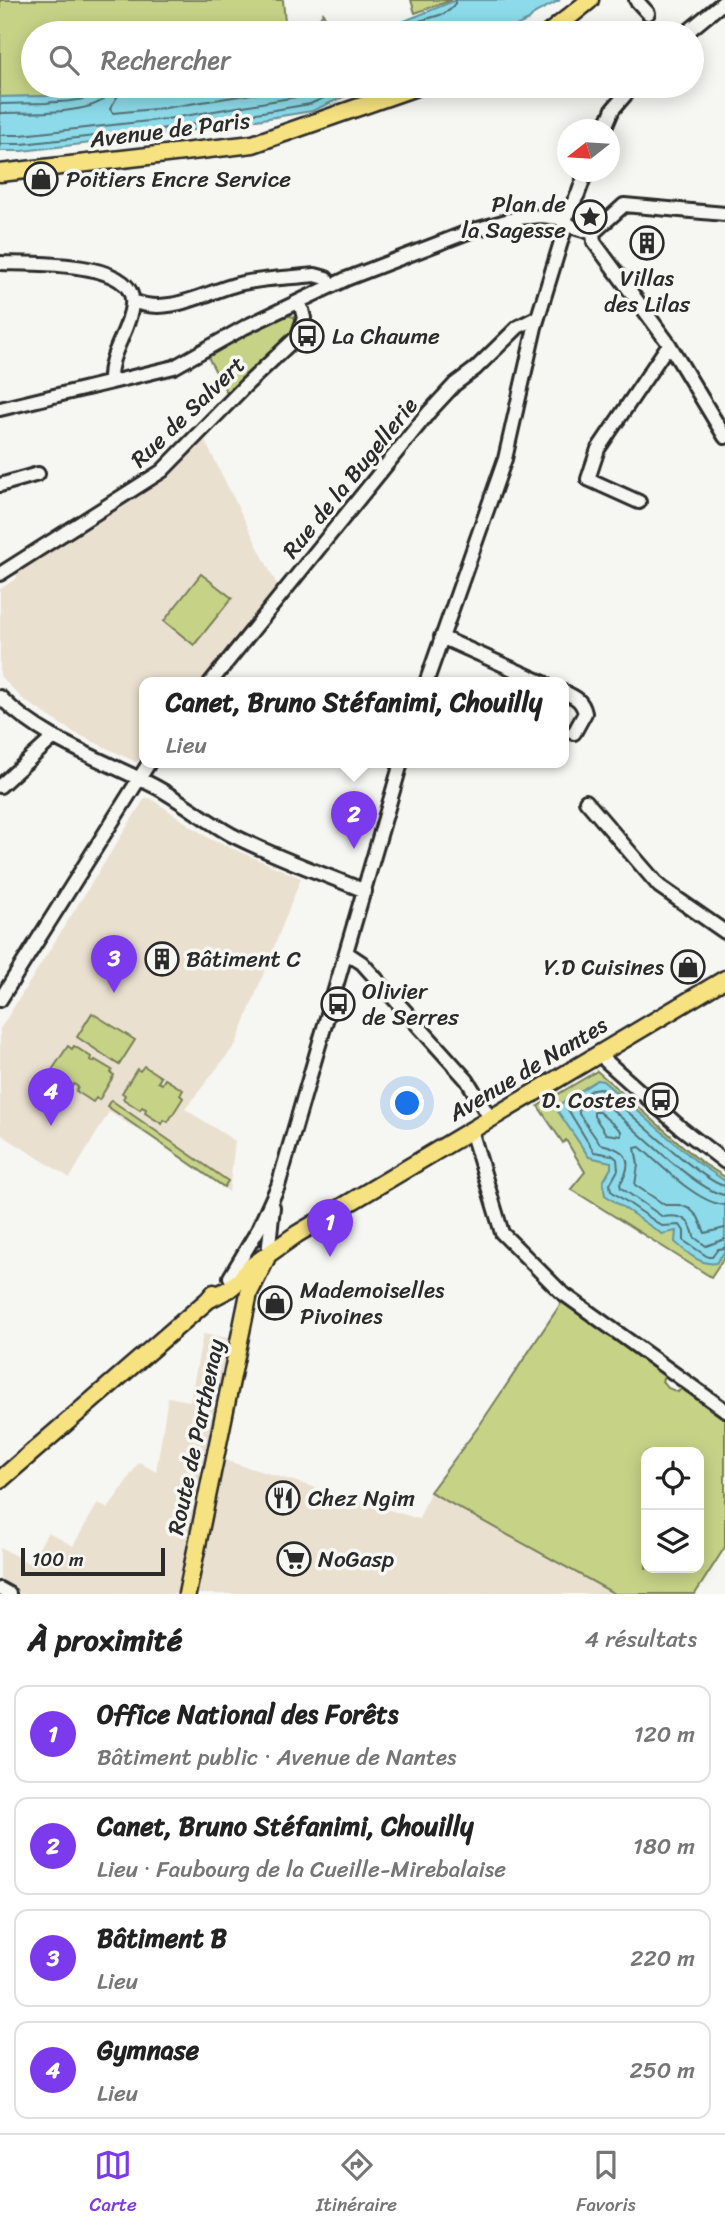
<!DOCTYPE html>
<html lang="fr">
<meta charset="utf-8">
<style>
:root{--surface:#fff;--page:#f6f6f6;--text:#222;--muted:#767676;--line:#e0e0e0;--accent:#7c3aed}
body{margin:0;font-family:Sriracha,sans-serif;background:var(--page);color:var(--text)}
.controls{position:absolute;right:21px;bottom:21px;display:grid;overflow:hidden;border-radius:14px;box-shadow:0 4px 18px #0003}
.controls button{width:63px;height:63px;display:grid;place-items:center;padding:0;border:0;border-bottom:2px solid var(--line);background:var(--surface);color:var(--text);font:35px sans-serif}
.compass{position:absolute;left:557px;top:119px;width:63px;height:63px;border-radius:50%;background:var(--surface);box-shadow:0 4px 18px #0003;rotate:253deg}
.scale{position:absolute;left:21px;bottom:18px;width:144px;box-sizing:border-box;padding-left:7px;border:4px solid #2b2b2b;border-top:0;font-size:19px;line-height:24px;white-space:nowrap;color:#2b2b2b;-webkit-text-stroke:5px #f6f6f2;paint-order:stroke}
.you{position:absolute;left:408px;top:1104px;width:24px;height:24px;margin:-18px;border:5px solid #fff;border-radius:50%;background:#1a73e8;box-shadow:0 0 0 10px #1a73e833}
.badge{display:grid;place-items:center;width:46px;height:46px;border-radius:50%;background:var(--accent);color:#fff;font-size:23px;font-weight:700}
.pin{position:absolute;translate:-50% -58px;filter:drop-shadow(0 2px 4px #0008)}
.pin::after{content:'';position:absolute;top:37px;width:24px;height:21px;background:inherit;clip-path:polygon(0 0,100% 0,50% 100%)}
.popup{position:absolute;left:139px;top:677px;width:430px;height:91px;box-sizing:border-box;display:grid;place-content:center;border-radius:14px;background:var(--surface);filter:drop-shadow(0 2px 5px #0005);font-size:23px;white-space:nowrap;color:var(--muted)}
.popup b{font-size:26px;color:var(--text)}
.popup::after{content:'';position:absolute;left:50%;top:100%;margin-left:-14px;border:14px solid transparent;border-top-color:var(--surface)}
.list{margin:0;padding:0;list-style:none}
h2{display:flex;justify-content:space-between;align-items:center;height:91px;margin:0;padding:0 28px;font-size:30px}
h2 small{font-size:23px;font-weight:400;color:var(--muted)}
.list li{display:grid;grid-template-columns:46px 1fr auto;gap:21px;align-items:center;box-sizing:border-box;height:98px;margin:0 14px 14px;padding:0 14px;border:2px solid var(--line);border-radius:14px}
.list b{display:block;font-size:26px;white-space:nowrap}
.list p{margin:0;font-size:23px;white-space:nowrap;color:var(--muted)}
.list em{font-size:23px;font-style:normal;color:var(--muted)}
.icon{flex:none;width:38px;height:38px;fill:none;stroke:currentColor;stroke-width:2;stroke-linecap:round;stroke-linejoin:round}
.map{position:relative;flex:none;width:725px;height:1594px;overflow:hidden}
.search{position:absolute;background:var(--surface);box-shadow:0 4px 18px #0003;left:21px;right:21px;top:21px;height:77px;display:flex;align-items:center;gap:18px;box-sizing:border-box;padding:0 24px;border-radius:38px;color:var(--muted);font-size:26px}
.sheet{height:539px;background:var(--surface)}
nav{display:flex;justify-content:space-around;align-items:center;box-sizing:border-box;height:98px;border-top:2px solid var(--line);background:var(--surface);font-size:19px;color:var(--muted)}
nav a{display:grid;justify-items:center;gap:4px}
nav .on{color:var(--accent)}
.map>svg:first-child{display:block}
.built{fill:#eae0d0}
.green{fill:#c6d387;stroke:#787f59;stroke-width:2;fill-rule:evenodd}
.water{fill:#8ddbea;stroke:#66959e;stroke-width:2}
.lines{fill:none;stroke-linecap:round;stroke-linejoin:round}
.shore{stroke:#527177;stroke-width:2}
.minor-casing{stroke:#2b2b2b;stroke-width:18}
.major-casing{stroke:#2b2b2b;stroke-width:21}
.minor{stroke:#f6f6f2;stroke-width:12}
.major{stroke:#f6e281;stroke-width:16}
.labels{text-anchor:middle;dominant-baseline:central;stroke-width:7;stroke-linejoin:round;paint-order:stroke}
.street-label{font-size:23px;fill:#2b2b2b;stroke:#f6f6f2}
.poi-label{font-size:23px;fill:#2b2b2b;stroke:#f6f6f2;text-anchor:start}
</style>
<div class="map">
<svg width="725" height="1594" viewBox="0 0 725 1594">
<rect width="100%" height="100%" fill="#f6f6f2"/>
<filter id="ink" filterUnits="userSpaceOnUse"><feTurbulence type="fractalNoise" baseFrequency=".0143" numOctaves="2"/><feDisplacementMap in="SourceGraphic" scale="14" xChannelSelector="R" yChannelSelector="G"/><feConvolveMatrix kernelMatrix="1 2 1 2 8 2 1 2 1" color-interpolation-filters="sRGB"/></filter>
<g filter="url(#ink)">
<path class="built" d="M204 439 279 589 202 683H144V757L136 762 73 732 24 700 0 676V589L17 578 16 571 159 483Z
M145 798H150L210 839 301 878 236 1044 185 1109 235 1141 229 1192 159 1143 109 1112 70 1178 0 1134V1029Z
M203 1334 229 1338 207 1455 419 1519 430 1492 615 1594H0V1547L30 1564 48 1532 73 1546 98 1503 108 1509 139 1462 156 1472 168 1397 190 1401Z"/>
<path class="green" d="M0 0H283L286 33H33V86H147L141 89 96 88 60 96 0 97Z
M411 0H452L415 13Z
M323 13 333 33H309Z
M287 315 294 317 297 323 288 339 227 393 208 357 268 321Z
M201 574 232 598 194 645 164 621Z
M92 1013 135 1040 119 1065 77 1037Z
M68 1046 72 1049 74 1046 91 1057 90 1060 94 1062 95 1060 112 1070 111 1073 114 1075 99 1100 96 1098 93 1102 76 1091 78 1087 74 1084 71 1088 54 1077 56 1073 52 1070Z
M144 1066 161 1077 158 1082 162 1084 165 1079 183 1090 180 1095 183 1098 168 1122 164 1120 162 1124 145 1113 146 1109 142 1107 140 1110 123 1099 125 1095 122 1093 137 1069 140 1071Z
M597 1071 701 1162 725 1177V1256L711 1277 571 1189 585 1172 566 1140 563 1143 538 1106Z
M111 1100 228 1181 224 1187 107 1106Z
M562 1302 665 1374 662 1381 668 1388 678 1392 683 1387 725 1417V1547L695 1594H615L430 1492 479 1426ZM646 1452H699V1568H646Z"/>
<path class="water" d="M456 0H560L535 13 529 20 500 33H375Z
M147 86H368L312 111 169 134 22 151H0V97L48 96 51 92 56 91 60 96 96 88 141 89Z
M597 1080 603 1081 697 1162 725 1181V1251L716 1263C701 1266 686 1252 675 1242L676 1231 662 1234 605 1195 603 1182 611 1168V1162L589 1157 557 1110 559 1105Z"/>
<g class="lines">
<path class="shore" d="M394 33C402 30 409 26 416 22 429 17 453 16 456 0
M119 86 117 97 110 109 113 113 165 108 301 86
M0 104 47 103C51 102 55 102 59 102 70 102 87 99 97 94L99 86
M0 113C26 112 85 115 104 99L108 86
M0 135H21L167 119 308 95 330 86
M0 144H22L168 128 310 104 351 86
M594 1112H599L621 1131V1136L606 1134 594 1116Z
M725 1186C703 1183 623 1106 600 1088L593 1089 567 1108 594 1152 612 1155 617 1159 618 1170 610 1184 611 1191 662 1226 680 1225 684 1231V1241L708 1257H712L718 1249 725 1248
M725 1195C698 1193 624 1118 599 1098L579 1110V1114L600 1144C625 1149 636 1159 620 1184L621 1188 663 1217C681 1214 691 1219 694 1237L706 1246 725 1239
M725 1205C698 1204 660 1164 640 1147L635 1148 638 1165 635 1185 665 1205H680L690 1209 698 1217 705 1233 725 1228"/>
<defs>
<path id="minor" d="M636 0 648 13
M686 33 725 1
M604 130 613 109 633 86
M593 233 624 205 725 214
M0 263C27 264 138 259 132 305 129 332 108 354 110 382
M133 301C168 316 204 293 238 284 263 278 290 278 315 275L326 278 332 286
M0 409 174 367 245 327 346 279 468 232 517 218 542 216 558 218 573 227 593 233 594 242 669 344 725 437
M0 485 38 474
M639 502 588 479 598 449 669 344
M0 574 162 471 245 386 298 336 304 318 300 302
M441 637 544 683
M210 683 429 412 455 384 475 369 518 327 538 317
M426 683 505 459 535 327 564 232 567 214 578 194 586 172
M564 692C575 697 582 700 585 713L574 733
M0 697C44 741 102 759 156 787 182 801 206 821 232 835 275 857 321 873 365 891
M0 786 53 738
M586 801 659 886 725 932
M347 953 362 963 467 1080 490 1118
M0 1000 149 763
M600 1052 606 1061 681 1128 725 1162
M471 1130 502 1233 561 1292 725 1410
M268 1254 273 1207
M230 1277 258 1230 278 1186 401 763
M0 1589 9 1594"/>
<path id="major" d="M549 33 590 0
M0 173 253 144 419 86
M208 1300 229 1289 240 1280 249 1268 297 1234 725 979
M0 1480 208 1300 214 1293
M187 1594 249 1293 266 1259"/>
</defs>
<use href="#minor" class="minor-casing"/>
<use href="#major" class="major-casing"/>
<use href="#minor" class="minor"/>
<use href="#major" class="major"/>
</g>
</g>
<defs>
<symbol id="shop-ring" viewBox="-11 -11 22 22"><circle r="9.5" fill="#f6f6f2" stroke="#2b2b2b" stroke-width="1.5"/><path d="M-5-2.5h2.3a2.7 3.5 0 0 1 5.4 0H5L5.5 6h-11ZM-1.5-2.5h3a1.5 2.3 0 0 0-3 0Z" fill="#2b2b2b"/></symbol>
<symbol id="sight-ring" viewBox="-11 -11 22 22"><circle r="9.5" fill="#f6f6f2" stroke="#2b2b2b" stroke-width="1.5"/><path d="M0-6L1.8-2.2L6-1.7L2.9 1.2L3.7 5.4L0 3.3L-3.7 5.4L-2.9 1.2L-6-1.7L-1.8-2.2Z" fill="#2b2b2b"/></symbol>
<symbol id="building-ring" viewBox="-11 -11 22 22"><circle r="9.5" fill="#f6f6f2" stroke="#2b2b2b" stroke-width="1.5"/><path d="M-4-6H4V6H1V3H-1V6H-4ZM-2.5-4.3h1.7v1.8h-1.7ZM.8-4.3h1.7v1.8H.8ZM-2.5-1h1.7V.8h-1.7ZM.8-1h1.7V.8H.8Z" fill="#2b2b2b"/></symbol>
<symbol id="bus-ring" viewBox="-11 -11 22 22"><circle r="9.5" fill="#f6f6f2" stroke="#2b2b2b" stroke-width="1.5"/><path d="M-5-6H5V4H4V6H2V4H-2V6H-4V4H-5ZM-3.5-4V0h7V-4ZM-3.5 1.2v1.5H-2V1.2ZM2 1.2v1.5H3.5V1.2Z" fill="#2b2b2b"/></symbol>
<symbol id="restaurant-ring" viewBox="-11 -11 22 22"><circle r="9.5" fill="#f6f6f2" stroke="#2b2b2b" stroke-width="1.5"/><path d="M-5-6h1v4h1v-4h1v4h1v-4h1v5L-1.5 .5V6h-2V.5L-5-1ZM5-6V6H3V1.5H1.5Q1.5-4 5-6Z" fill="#2b2b2b"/></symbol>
<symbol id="supermarket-ring" viewBox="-11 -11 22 22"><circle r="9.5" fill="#f6f6f2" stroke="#2b2b2b" stroke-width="1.5"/><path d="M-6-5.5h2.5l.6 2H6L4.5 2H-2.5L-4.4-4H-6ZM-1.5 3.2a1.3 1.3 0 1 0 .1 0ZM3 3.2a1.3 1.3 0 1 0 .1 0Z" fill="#2b2b2b"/></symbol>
</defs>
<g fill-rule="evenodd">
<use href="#shop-ring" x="22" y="160" width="38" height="38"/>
<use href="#sight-ring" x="571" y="198" width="38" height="38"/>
<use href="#building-ring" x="628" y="224" width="38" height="38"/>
<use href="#bus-ring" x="288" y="317" width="38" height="38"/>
<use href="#building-ring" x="143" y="940" width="38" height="38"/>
<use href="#shop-ring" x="669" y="948" width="38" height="38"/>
<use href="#bus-ring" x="319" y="985" width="38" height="38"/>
<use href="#bus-ring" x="642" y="1081" width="38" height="38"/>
<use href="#shop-ring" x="256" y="1284" width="38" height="38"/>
<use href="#restaurant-ring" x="264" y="1479" width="38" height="38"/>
<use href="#supermarket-ring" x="275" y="1540" width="38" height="38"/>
</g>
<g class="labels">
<g class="street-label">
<text transform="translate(170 130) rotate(-7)">Avenue de Paris</text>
<text transform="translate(188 412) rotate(-44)">Rue de Salvert</text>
<text transform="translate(350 478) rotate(-51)">Rue de la Bugellerie</text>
<text transform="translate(528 1069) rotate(-31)">Avenue de Nantes</text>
<text transform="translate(196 1437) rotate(-78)">Route de Parthenay</text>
</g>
<g class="poi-label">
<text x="66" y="179">Poitiers Encre Service</text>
<text x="566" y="204" text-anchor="end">Plan de<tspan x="566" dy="26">la Sagesse</tspan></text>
<text x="647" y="278" text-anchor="middle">Villas<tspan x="647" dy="26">des Lilas</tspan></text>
<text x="332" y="336">La Chaume</text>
<text x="186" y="959">Bâtiment C</text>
<text x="664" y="967" text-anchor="end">Y.D Cuisines</text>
<text x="362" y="991">Olivier<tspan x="362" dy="26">de Serres</tspan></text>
<text x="636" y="1100" text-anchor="end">D. Costes</text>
<text x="300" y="1290">Mademoiselles<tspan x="300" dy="26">Pivoines</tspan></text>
<text x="308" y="1498">Chez Ngim</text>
<text x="318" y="1559">NoGasp</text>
</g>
</g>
</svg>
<div class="controls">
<button><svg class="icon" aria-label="locate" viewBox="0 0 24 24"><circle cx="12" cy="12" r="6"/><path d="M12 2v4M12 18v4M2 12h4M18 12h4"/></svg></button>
<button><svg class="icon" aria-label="layers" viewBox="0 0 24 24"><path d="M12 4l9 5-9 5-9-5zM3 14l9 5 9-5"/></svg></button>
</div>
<svg class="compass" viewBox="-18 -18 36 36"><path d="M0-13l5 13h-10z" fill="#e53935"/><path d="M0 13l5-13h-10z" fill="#767676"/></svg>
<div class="scale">100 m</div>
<div class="you"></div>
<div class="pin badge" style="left:330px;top:1257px">1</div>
<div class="pin badge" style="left:354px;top:849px">2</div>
<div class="popup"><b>Canet, Bruno Stéfanimi, Chouilly</b>Lieu</div>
<div class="pin badge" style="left:114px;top:993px">3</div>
<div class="pin badge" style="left:51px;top:1126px">4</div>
<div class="search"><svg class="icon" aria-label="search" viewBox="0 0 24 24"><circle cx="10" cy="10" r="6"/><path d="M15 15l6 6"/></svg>Rechercher</div>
</div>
<section class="sheet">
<h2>À proximité<small>4 résultats</small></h2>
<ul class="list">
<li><span class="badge">1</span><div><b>Office National des Forêts</b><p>Bâtiment public · Avenue de Nantes</p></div><em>120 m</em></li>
<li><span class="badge">2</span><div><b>Canet, Bruno Stéfanimi, Chouilly</b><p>Lieu · Faubourg de la Cueille-Mirebalaise</p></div><em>180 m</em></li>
<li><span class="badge">3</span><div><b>Bâtiment B</b><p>Lieu</p></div><em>220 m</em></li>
<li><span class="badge">4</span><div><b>Gymnase</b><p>Lieu</p></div><em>250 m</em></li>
</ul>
</section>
<nav>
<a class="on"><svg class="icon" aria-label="map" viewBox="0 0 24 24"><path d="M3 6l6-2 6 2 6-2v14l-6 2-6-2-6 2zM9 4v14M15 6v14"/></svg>Carte</a>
<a><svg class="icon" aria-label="directions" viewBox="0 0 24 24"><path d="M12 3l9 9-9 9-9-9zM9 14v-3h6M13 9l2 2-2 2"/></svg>Itinéraire</a>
<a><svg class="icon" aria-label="saved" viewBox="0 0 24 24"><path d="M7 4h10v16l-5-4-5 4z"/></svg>Favoris</a>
</nav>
